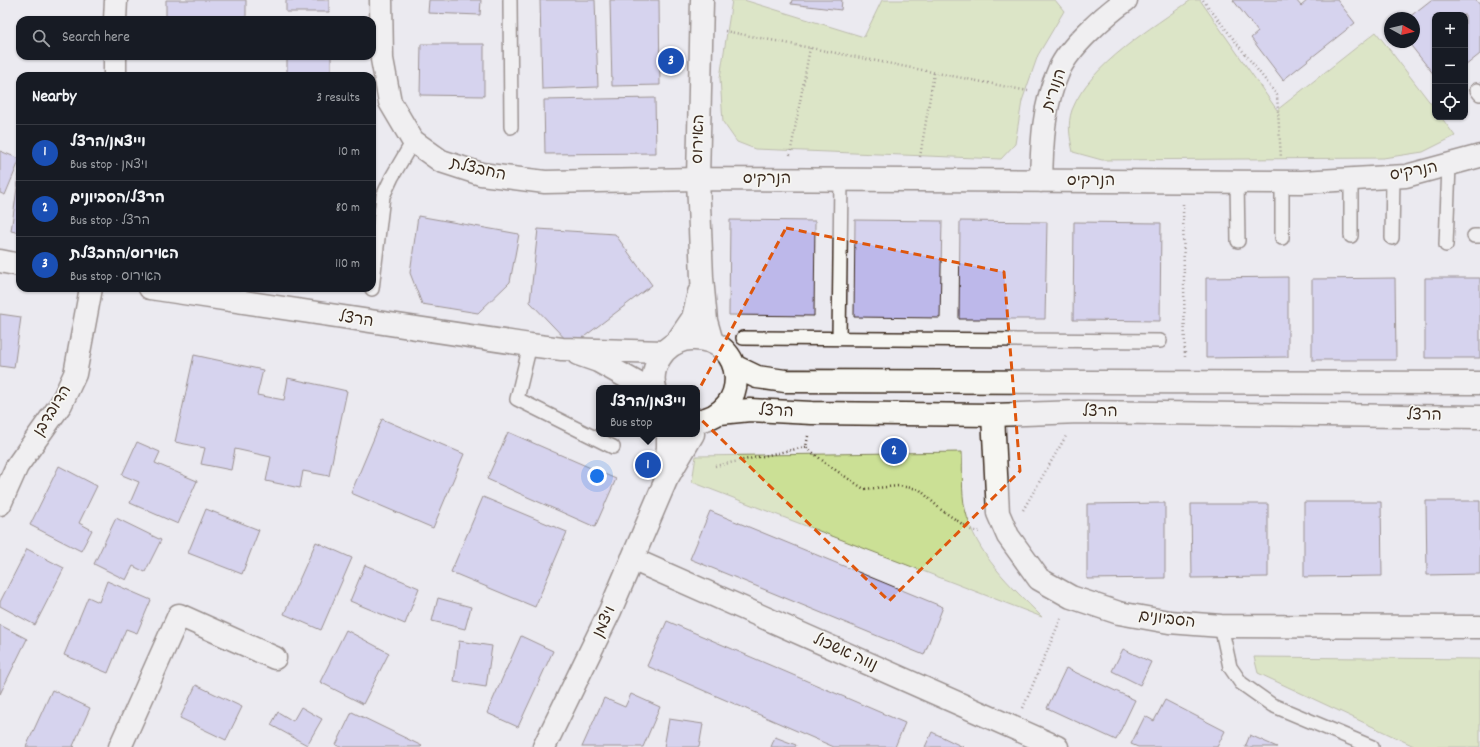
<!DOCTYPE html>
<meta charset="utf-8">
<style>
:root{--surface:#171b24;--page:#20242c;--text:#f1f3f6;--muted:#9ea1a6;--line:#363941;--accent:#1f6fb2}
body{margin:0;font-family:Dekko,"Playpen Sans Hebrew",sans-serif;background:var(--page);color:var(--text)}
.controls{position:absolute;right:12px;top:12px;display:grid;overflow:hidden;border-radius:8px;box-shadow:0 1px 3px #0004}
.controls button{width:36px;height:36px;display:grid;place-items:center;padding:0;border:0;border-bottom:1px solid var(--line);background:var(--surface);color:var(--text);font:20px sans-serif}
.compass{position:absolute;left:1384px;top:12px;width:36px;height:36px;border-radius:50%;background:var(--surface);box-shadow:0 1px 3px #0004;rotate:98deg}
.you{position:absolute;left:597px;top:476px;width:14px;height:14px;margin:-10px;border:3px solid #fff;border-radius:50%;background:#1a73e8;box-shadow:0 0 0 6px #1a73e833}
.badge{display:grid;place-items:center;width:26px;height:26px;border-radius:50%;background:var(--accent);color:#fff;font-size:13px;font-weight:700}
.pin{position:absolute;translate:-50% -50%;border:2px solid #fff;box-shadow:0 1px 4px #0006}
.popup{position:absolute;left:596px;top:385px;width:104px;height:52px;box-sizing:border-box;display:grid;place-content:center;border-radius:8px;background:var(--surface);filter:drop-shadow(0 1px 3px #0005);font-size:13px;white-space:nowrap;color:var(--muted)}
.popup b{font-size:15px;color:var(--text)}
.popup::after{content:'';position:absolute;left:50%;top:100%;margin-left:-8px;border:8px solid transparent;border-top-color:var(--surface)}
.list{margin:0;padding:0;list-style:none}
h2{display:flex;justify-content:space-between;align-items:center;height:52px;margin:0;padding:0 16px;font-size:17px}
h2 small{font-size:13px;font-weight:400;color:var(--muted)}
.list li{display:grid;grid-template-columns:26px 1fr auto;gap:12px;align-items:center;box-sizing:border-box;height:56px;padding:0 16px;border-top:1px solid var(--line)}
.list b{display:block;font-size:15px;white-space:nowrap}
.list p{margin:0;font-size:13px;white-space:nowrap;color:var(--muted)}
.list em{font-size:13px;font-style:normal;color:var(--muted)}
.icon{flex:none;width:22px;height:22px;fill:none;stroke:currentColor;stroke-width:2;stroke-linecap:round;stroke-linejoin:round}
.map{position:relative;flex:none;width:1480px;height:747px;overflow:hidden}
.search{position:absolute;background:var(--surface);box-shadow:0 1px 3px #0004;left:16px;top:16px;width:360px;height:44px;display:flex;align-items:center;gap:10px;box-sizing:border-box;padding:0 14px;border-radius:12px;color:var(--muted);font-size:15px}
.panel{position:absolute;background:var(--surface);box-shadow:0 1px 3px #0004;left:16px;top:72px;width:360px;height:220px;border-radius:12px}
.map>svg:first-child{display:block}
.green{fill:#cbe095;stroke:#83855a}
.building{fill:#bdb8ea;stroke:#3b2a1e}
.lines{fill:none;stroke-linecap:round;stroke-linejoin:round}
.service-casing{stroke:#3b2a1e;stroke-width:16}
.minor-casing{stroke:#3b2a1e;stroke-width:25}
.tertiary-casing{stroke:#3b2a1e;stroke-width:25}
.path{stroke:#3b2a1e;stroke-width:2.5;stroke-dasharray:1 3;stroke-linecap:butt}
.service{stroke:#f6f6f2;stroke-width:13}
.minor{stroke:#f6f6f2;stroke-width:22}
.tertiary{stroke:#f6f6f2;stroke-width:22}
.marked{fill:none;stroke:#df570d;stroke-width:3;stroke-dasharray:8 5;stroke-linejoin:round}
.labels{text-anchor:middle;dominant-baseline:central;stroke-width:3.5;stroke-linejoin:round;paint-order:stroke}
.street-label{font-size:16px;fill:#3b2a1e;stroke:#f6f6f2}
</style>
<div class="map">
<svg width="1480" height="747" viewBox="0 0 1480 747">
<rect width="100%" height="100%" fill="#ebeaf0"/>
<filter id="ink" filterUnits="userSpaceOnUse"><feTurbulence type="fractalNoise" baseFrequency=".025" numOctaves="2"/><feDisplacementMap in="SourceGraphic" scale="8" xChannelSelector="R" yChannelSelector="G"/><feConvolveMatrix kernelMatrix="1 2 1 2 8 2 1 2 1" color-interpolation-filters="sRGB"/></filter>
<g filter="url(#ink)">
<path class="green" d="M732 0H744L864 37 882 0H1055L1064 11 1038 55 1022 101 1015 144 1001 159 755 149 737 142 723 122 720 78Z
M1191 0H1200L1277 110 1376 32 1435 109V117H1441L1455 136 1423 152 1383 158 1102 160 1073 152C1070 138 1067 124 1072 110 1090 64 1152 28 1191 0Z
M962 452C963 470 961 492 965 509 976 555 1010 585 1042 617L692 482 696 456Z
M1254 657 1480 659V747H1416L1258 673Z"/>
<path class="building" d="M166 0H246V20H166Z
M286 0H329V12H286Z
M429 0H481L480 15 428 13Z
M540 0H595L598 87 542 89Z
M610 0H659L660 85 612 86Z
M792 0H842L841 10 791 4Z
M1233 0H1296L1301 6 1308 0H1337L1355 23 1283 80 1251 38 1258 32Z
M1431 0H1476L1480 5V54L1465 66V15H1435V76L1408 42H1414V18H1408Z
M421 44H484V96L420 95Z
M287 56H331V76H287Z
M655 98 656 153 545 154 544 100Z
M0 151 20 159 5 195 0 193Z
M19 174H20V233L11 231Z
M418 216 519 234 510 282 478 313 422 304 410 273Z
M730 220 815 221 814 316 729 315Z
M855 220 942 221 940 318 854 317Z
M960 221 1047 222 1045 319H959Z
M1074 222 1161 223 1160 321 1073 320Z
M538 229 615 234 652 285 572 346 530 302Z
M1288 277V357L1206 358V278Z
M1395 278 1396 360H1312V279Z
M1425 278H1480V358H1425Z
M0 314 21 317 14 368 0 366Z
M194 355 263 370 257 395 284 400 288 378 347 391 329 476 303 471 300 488 266 481 271 457 235 449 231 470 201 464 205 448 175 442Z
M382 419 464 454 433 528 351 493Z
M508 432 616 479 595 527 487 479Z
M137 442 160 452 155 463 197 481 178 524 130 503 139 482 122 475Z
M59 466 97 486 79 523 92 530 81 551 30 525Z
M483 497 567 532 535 607 451 572Z
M1426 501H1480V574L1427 575Z
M1304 502H1381L1382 576 1304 577Z
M1165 503V578L1087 579V504Z
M1191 504H1268V577L1192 578Z
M206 509 259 530 242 574 188 553Z
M710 511 943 607 924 655 690 559Z
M116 518 161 540 145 572 133 566 126 580 94 564Z
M316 542 352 558 321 630 284 614Z
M27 549 64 568 35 625 0 606V602Z
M365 565 419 588 405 624 350 601Z
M107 581 151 600 137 633 126 629 108 673 64 655 88 597 99 602Z
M438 598 471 607 465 629 432 621Z
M667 621 905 723 895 747H834L647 666Z
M0 625 27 639 0 694Z
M346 630 389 653 363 704 320 682Z
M521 636 553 651 518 727 487 713Z
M459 641 492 646 486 687 454 682Z
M1123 649 1151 662 1140 685 1112 671Z
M1066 668 1135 700 1116 740 1047 708Z
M196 685 242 707 226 740 180 718Z
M52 690 90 708 73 746 75 747H26Z
M631 694 660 707 643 747H582L604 698 625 707Z
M1165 700 1225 731 1217 747H1138L1131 744 1145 716 1154 721Z
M301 707 322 719 307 745 271 725 278 712 293 721Z
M352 712 422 746 421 747H340L336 745Z
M669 719 703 724 699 747H664Z
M932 732 963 747H925Z
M1250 735 1277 747H1245Z
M775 737 796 745 795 747H771Z"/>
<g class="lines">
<defs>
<path id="service" d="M510 0 511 127
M1477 90 1480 94
M1237 182 1238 241
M1351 236V179
M1474 236H1480
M1282 238V182
M1392 238 1393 177
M1446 245 1449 165
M372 289 383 196 392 177 413 141
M743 338 1160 341
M839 339 841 180
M530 345 517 399 613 447
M1221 626 1230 667 1241 683 1272 705 1372 747"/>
<path id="minor" d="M381 0 382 59 390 102 413 141 441 161 481 174 545 182 698 179 1302 182 1406 176 1480 156
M702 0 698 179 702 278 706 321 712 342
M115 20 116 0
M115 76V56
M1041 181C1042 143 1043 105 1059 70 1069 47 1105 15 1126 0
M676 343 693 318 699 293
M993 415 998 513 1008 536 1039 579 1071 597 1119 613 1169 622 1221 626 1480 627
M664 473 668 448V434
M0 504 17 466 61 404 75 374 91 288
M632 559 1057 747
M120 747 179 615 275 658
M544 747 610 611 666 480 693 434"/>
<path id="tertiary" d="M0 261 20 265
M150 288 530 345 562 349 664 352
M578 354 598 361 646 388
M734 366 757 377 785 381 1480 383
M655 388C651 375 656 361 665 351 672 344 682 339 692 339 747 337 752 413 697 421
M720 413 750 410 812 413 993 415 1080 412 1480 417"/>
</defs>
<use href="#service" class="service-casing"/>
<use href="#minor" class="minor-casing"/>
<use href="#tertiary" class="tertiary-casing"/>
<path class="path" d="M1203 0 1277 95 1281 158
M725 31 1028 91
M790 155 810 48
M920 157 934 73
M1183 204 1185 359
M808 436 806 447 828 465 864 489 899 486 919 489 940 509 971 530 981 532
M715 466 806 447
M1023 510 1066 436
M1023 708 1061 618"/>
<use href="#service" class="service"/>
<use href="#minor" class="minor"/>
<use href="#tertiary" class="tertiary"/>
</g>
</g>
<path d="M0 0H1480V747H0ZM786 228 1004 272 1020 471 889 601 689 408Z" fill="#ebeaf0" fill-opacity=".55" fill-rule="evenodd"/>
<path class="marked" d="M786 228 1004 272 1020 471 889 601 689 408Z"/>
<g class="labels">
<g class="street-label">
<text transform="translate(1055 90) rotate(-71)">הנורית</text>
<text transform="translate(699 139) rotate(-88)">האירוס</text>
<text transform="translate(478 170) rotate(13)">החבצלת</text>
<text transform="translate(1414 172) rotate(-10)">הנרקיס</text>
<text x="767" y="179">הנרקיס</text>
<text x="1091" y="181">הנרקיס</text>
<text transform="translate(356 320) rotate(9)">הרצל</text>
<text transform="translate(53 411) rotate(-58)">הדובדבן</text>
<text transform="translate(776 412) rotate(3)">הרצל</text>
<text x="1100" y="412">הרצל</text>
<text transform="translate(1424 416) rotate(1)">הרצל</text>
<text transform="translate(1167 620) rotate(7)">הסביונים</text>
<text transform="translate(605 622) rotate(-65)">ויצמן</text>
<text transform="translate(845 653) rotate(24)">נווה אשכול</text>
</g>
</g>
</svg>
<div class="controls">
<button>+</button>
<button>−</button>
<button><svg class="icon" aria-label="locate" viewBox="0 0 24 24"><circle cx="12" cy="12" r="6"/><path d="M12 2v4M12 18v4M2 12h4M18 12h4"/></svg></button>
</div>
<svg class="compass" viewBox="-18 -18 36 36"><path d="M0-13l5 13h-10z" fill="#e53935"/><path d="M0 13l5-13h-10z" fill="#9ea1a6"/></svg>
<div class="you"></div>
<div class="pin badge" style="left:648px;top:465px;background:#1a4fb4">1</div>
<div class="popup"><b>וייצמן/הרצל</b>Bus stop</div>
<div class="pin badge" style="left:894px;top:451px;background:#1a4fb4">2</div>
<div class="pin badge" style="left:671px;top:61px;background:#1a4fb4">3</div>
<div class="search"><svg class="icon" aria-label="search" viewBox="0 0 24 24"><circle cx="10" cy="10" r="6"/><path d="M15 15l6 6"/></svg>Search here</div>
<section class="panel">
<h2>Nearby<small>3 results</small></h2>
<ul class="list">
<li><span class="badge" style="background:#1a4fb4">1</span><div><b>וייצמן/הרצל</b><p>Bus stop · ויצמן</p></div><em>10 m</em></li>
<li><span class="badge" style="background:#1a4fb4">2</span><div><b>הרצל/הסביונים</b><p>Bus stop · הרצל</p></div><em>80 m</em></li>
<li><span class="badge" style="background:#1a4fb4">3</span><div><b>האירוס/החבצלת</b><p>Bus stop · האירוס</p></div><em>110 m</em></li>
</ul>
</section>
</div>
